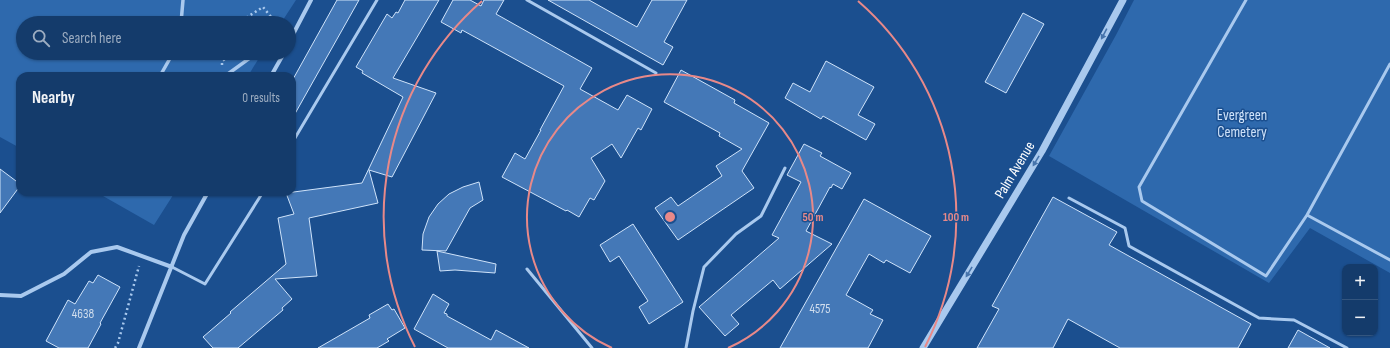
<!DOCTYPE html>
<meta charset="utf-8">
<style>
:root{--surface:#143b6b;--page:#214673;--text:#f1f3f6;--muted:#9dadc1;--line:#33557e}
body{margin:0;font-family:"Sofia Sans Condensed",sans-serif;background:var(--page);color:var(--text)}
.controls{position:absolute;right:12px;bottom:12px;display:grid;overflow:hidden;border-radius:8px;box-shadow:0 1px 3px #0004}
.controls button{width:36px;height:36px;display:grid;place-items:center;padding:0;border:0;border-bottom:1px solid var(--line);background:var(--surface);color:var(--text);font:20px sans-serif}
.list{margin:0;padding:0;list-style:none}
h2{display:flex;justify-content:space-between;align-items:center;height:52px;margin:0;padding:0 16px;font-size:17px}
h2 small{font-size:13px;font-weight:400;color:var(--muted)}
.icon{flex:none;width:22px;height:22px;fill:none;stroke:currentColor;stroke-width:2;stroke-linecap:round;stroke-linejoin:round}
.map{position:relative;flex:none;width:1390px;height:348px;overflow:hidden}
.search{position:absolute;background:var(--surface);box-shadow:0 1px 3px #0004;left:16px;top:16px;width:280px;height:44px;display:flex;align-items:center;gap:10px;box-sizing:border-box;padding:0 14px;border-radius:22px;color:var(--muted);font-size:15px}
.panel{position:absolute;background:var(--surface);box-shadow:0 1px 3px #0004;left:16px;top:72px;width:280px;height:124px;border-radius:12px}
.map>svg:first-child{display:block}
.green{fill:#2e69ad}
.building{fill:#4478b7;stroke:#cfe3fa}
.lines{fill:none;stroke-linecap:round;stroke-linejoin:round}
.path{stroke:#a9c9ee;stroke-width:2.5;stroke-dasharray:2 3;stroke-linecap:butt}
.service{stroke:#a9c9ee;stroke-width:3}
.pedestrian{stroke:#a9c9ee;stroke-width:3.5}
.minor{stroke:#a9c9ee;stroke-width:4}
.tertiary{stroke:#a9c9ee;stroke-width:7}
.oneway{fill:#4674ac}
.ring{fill:none;stroke:#e88989;stroke-width:2}
.labels{text-anchor:middle;dominant-baseline:central;stroke-width:3;stroke-linejoin:round;paint-order:stroke}
.number-label{font-size:13px;fill:#d0dded}
.park-label{font-size:15px;fill:#cfe3fa;stroke:#1b4f8f}
.street-label{font-size:15px;fill:#fff;stroke:#1b4f8f}
.centre{fill:#e88989;stroke:#1b4f8f;stroke-width:2}
.ring-label{font-size:12px;text-anchor:middle;font-weight:bold;fill:#e88989;stroke:#1b4f8f;stroke-width:3;stroke-linejoin:round;paint-order:stroke}
</style>
<div class="map">
<svg width="1390" height="348" viewBox="0 0 1390 348">
<rect width="100%" height="100%" fill="#1b4f8f"/>
<path class="green" d="M0 0H296L281 23H23V53H262L248 76H20V148L0 137Z
M1134 0H1390V273L1310 228 1269 283 1049 156 1116 35Z
M96 192H175L154 225Z"/>
<path class="building" d="M337 0H359L292 119V81Z
M405 0H439L393 78 436 93 392 177 369 170 378 203 309 218 317 276 275 279 292 299 282 308 283 310 238 348H213L203 337 231 313 230 312 286 264 278 218 294 214 286 193 362 183 403 97 362 73 363 71 356 67 387 14 392 18 396 12 398 13Z
M453 0H470L481 6 484 0H504L496 14 592 68 580 89 618 110 627 95 652 109 641 130 638 128 621 158 612 144 591 158 605 181 594 200 590 198 579 217 567 210 566 211 502 177 515 153 525 159 541 130H540L564 86 462 30 461 33 441 22Z
M548 0H589L637 27 652 0H687L664 42 673 47 663 65Z
M1023 13 1044 24 1006 93 985 82Z
M826 61 874 87 858 115 875 124 866 140 823 116 821 119 785 98 793 83 810 92Z
M681 70 735 100 734 103 769 123 742 171 754 188 678 240 655 208 671 197 678 206 722 176 716 166 742 149 719 136 720 133 664 102Z
M804 144 822 153 820 156 851 173 842 189 833 184 831 188 830 187 806 231 832 244 780 289 773 280 731 315 739 324 725 336 699 307 779 238 772 235 801 182 787 175Z
M0 169 20 184V186L0 213Z
M479 182 483 200 470 208 446 251 422 250 423 234 429 217 438 204 449 194 463 187Z
M1053 197 1117 232 1109 245 1251 324 1238 348H1120L1068 319 1053 348H977L999 309 992 306Z
M864 199 931 236 910 273 886 260 884 263 869 254 846 295 873 310 870 314 883 320 868 348H780Z
M633 224 683 302 649 324 639 307 648 301 619 256 610 262 600 245Z
M437 251 496 264 495 273 455 270 440 271Z
M98 275 120 287 100 323 101 324 88 348H59L46 341 68 300 75 304 89 281 93 283Z
M433 294 449 304 444 313 447 314V316L491 340 496 330 529 348H448L414 329Z
M388 304 392 310 394 309 405 328 387 339 389 341 377 348H318L370 318 369 315Z
M1298 330 1330 348H1288Z"/>
<g class="lines">
<path class="path" d="M238 23 263 7 276 23
M224 60 225 53
M222 65V61L229 57
M115 348 118 343 139 266"/>
<path class="service" d="M527 0 656 73
M1246 0 1139 187 1142 201 1266 276 1307 215
M1390 64 1307 215 1390 260
M292 143 377 0
M1069 198 1125 228 1129 246 1259 318 1294 320 1347 348
M172 267 205 284 263 192
M527 269 592 348
M686 348 693 311 704 267 736 234 761 216 785 168"/>
<path class="pedestrian" d="M181 23 183 0
M160 76 173 53
M225 76 257 53"/>
<path class="minor" d="M289 42 311 0
M271 76 284 53
M0 295 21 296 64 274 91 252 117 247 172 267
M139 348 184 235 208 192"/>
<path class="tertiary" d="M923 348 1042 151 1123 0"/>
</g>
<defs><path id="oneway-solid" d="M-6-.8H1V-3.2L6.5 0L1 3.2V.8H-6Z"/></defs>
<g class="oneway">
<use href="#oneway-solid" transform="translate(1104 34) rotate(118)"/>
<use href="#oneway-solid" transform="translate(1036 161) rotate(121)"/>
<use href="#oneway-solid" transform="translate(969 272) rotate(121)"/>
</g>
<g class="ring">
<path d="M612 348A143 143 0 1 1 728 348"/>
<path d="M415 347A286 286 0 0 1 482 1M858 1A286 286 0 0 1 925 347"/>
</g>
<g class="labels">
<g class="number-label">
<text x="820" y="309">4575</text>
<text x="83" y="314">4638</text>
</g>
<g class="park-label">
<text x="1242" y="115">Evergreen<tspan x="1242" dy="17">Cemetery</tspan></text>
</g>
<g class="street-label">
<text transform="translate(1015 170) rotate(-59)">Palm Avenue</text>
</g>
</g>
<circle cx="670" cy="217" r="6" class="centre"/>
<g class="ring-label">
<text x="813" y="221">50 m</text>
<text x="956" y="221">100 m</text>
</g>
</svg>
<div class="controls">
<button>+</button>
<button>−</button>
</div>
<div class="search"><svg class="icon" aria-label="search" viewBox="0 0 24 24"><circle cx="10" cy="10" r="6"/><path d="M15 15l6 6"/></svg>Search here</div>
<section class="panel">
<h2>Nearby<small>0 results</small></h2>
<ul class="list">
</ul>
</section>
</div>
